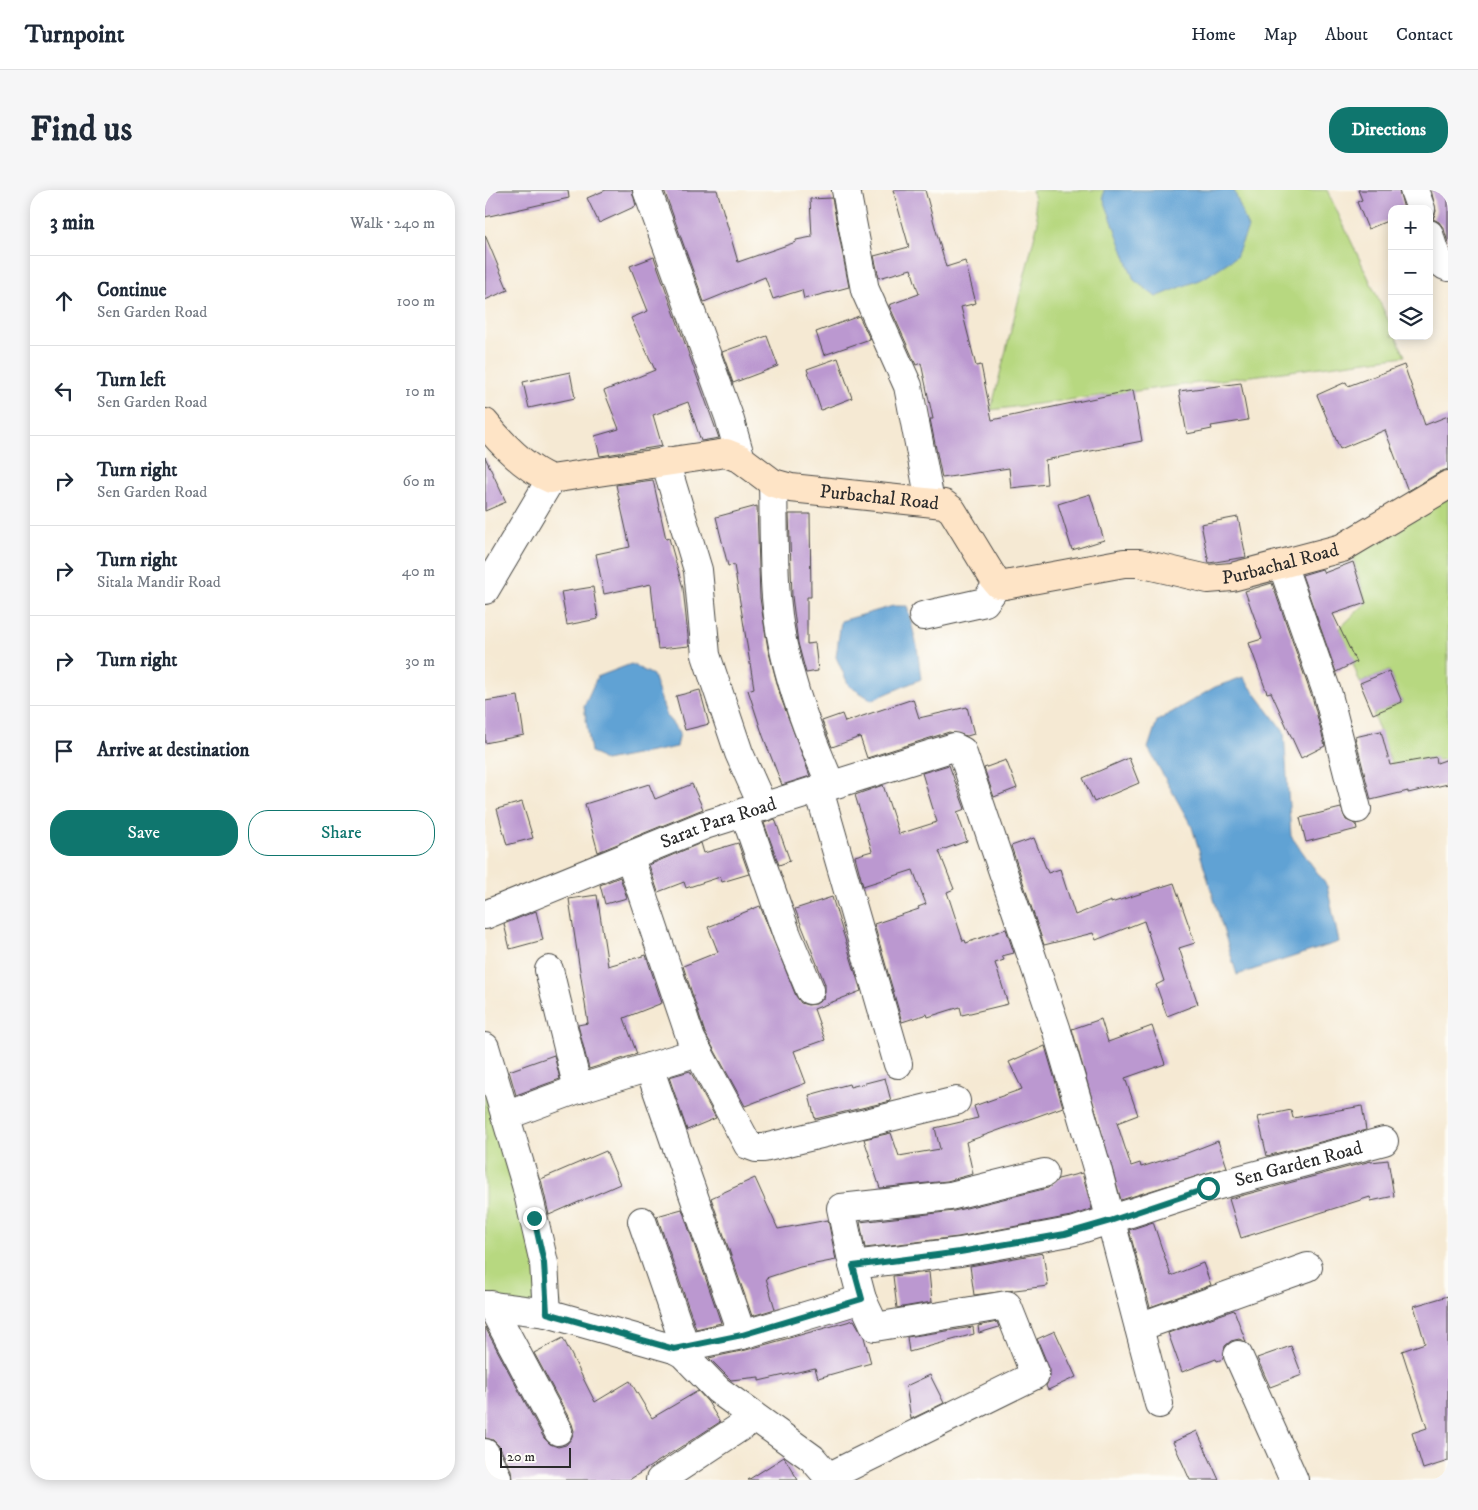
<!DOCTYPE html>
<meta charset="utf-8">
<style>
:root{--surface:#fff;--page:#f6f6f7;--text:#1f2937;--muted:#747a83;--line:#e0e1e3;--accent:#0f766e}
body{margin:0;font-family:"IM FELL DW Pica",serif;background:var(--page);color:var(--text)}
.controls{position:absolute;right:15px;top:15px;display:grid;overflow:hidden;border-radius:10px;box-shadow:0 2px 12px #0003}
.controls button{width:45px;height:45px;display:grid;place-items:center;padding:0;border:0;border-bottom:1px solid var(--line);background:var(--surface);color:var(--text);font:25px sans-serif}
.scale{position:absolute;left:15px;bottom:12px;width:71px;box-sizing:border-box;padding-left:5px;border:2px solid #2b2b2b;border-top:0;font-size:14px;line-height:18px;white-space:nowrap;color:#2b2b2b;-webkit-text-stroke:4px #fdfcf7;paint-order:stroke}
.stop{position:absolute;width:15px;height:15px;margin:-11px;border:4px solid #0f766e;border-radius:50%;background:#fff}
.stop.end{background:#0f766e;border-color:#fff;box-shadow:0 1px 5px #0008}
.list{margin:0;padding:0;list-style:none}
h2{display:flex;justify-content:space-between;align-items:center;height:65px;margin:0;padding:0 20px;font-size:21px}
h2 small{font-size:16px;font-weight:400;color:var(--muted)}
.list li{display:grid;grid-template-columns:32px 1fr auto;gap:15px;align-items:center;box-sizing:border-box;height:90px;padding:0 20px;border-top:1px solid var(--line)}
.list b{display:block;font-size:19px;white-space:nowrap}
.list p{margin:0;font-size:16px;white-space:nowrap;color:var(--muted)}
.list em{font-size:16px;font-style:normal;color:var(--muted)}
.actions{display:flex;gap:10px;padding:15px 20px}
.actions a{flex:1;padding:11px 0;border:1px solid var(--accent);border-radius:20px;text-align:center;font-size:18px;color:var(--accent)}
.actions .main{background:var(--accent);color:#fff}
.icon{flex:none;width:28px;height:28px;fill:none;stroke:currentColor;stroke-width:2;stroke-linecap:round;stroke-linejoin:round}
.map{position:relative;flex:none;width:963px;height:1290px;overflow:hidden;border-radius:20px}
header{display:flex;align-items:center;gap:30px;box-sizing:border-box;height:70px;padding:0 25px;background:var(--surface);border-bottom:1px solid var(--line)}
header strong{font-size:24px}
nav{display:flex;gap:28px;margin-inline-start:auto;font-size:18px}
.intro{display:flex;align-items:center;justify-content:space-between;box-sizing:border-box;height:120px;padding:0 30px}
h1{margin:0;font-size:35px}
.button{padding:12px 22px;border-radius:20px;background:var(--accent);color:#fff;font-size:18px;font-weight:700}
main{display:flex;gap:30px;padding:0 30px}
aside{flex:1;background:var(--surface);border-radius:20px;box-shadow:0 2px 12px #0003}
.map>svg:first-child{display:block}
.green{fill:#b7d880;stroke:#718256}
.water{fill:#61a2d4;stroke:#466680}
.building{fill:#bb98d0}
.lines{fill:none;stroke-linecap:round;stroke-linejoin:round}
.street-casing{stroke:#494844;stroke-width:30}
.secondary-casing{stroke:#494844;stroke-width:30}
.street{stroke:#fff;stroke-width:28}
.secondary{stroke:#fee4c6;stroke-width:28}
.route{stroke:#0f766e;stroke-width:6}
.labels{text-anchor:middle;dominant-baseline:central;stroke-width:4.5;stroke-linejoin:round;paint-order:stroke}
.street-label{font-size:19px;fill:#2b2b2b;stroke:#fdfcf7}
</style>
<header>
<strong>Turnpoint</strong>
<nav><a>Home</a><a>Map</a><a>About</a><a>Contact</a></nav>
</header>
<div class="intro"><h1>Find us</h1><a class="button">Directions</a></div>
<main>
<aside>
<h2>3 min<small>Walk · 240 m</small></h2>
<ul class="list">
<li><svg class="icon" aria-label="ahead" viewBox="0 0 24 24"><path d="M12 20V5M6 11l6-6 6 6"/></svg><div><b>Continue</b><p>Sen Garden Road</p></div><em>100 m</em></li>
<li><svg class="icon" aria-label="left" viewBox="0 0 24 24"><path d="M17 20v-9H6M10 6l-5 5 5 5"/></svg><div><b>Turn left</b><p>Sen Garden Road</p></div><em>10 m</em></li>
<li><svg class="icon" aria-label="right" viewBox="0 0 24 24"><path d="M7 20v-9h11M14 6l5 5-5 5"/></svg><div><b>Turn right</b><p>Sen Garden Road</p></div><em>60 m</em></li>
<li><svg class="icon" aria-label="right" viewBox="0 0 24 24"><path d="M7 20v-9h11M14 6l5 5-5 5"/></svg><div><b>Turn right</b><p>Sitala Mandir Road</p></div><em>40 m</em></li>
<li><svg class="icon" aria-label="right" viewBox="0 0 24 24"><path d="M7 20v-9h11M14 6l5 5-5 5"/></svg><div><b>Turn right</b></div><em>30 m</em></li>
<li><svg class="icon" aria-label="arrive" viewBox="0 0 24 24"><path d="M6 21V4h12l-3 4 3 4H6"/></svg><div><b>Arrive at destination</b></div></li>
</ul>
<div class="actions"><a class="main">Save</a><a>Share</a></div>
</aside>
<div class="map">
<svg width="963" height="1290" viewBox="0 0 963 1290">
<rect width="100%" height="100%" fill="#fdfcf7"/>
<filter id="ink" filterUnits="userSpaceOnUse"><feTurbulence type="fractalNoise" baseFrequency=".02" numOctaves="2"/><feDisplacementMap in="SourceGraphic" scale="10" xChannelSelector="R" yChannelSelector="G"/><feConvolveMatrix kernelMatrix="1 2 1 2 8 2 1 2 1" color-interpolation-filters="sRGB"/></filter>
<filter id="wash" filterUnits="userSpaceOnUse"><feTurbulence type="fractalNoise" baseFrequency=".0096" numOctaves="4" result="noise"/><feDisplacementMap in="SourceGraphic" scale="20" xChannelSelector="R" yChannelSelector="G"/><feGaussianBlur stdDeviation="1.12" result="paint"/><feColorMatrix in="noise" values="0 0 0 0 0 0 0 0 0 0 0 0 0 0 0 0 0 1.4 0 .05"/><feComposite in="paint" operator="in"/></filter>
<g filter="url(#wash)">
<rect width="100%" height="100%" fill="#f5e9d3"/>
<path class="green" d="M547 0H842L907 138V146H911L920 166 506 220 553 32Z
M963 298V569L907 575 888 524 917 512 904 481 875 493 855 438 881 413 865 356Z
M0 864 76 1115 0 1118Z"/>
<path class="water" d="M619 0H749L763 38 751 67 719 88 671 107 649 90 618 7Z
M408 416H422L432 456 436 489 387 510 364 496 351 467 356 431Z
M146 474 168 485 182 527 195 542 192 557 120 571 106 562 99 516 112 487Z
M758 487 799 542 806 646 842 696 854 752 752 785 707 637 663 558 672 531 730 497Z"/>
<g id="blocks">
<path class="building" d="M0 0H83L84 8 0 27Z
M121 0H147L151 16 114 33 102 8Z
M179 0H232L253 72 311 52V50L327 47 325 9 347 8 364 97 319 109 317 100 288 109 280 87 219 112Z
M408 0H440L461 77 480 71 491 113 476 117 491 176 496 175 507 230 648 200 657 251 560 270 562 294 526 298 524 278 457 288 445 229H448L436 173 431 175 404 115 434 104 426 79 394 88 389 66 424 57Z
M873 0H914L919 19H907V29L883 39 872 12 877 10Z
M946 0H963V53L959 39 954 32 948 29 951 21Z
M0 45 23 100 0 110Z
M169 67 234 248 216 251 203 212 168 225 177 256 115 266 110 246 134 239 119 201 170 180 146 128 163 121 145 76Z
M374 126 385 149 339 165 331 142Z
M282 146 293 176 248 193 237 162Z
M353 168 367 208 336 220 322 179Z
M919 175 940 235 963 226V279L955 282 923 301 900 240 855 259 832 205 861 192 863 196Z
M85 182 90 208 44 218 38 192Z
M756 193 763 230 726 236 727 239 702 244 694 201Z
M0 267 21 312 0 321Z
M168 290 181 349 184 348 198 398 204 456 173 459 166 394 119 404 111 364 145 357 131 295Z
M605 304 619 350 587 360 573 314Z
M272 316 275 408 283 459 296 508 325 586 297 595 278 546 263 500 269 498 249 375 243 376 231 327Z
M304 324H325L326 407H322V454L330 453 333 481 321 483 313 453 307 406Z
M753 327 761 367 724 373 716 334Z
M868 372 881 413 848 424 871 472 851 482 817 385 837 379 839 383Z
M787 393 828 510 840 556 816 568 786 502 782 503 764 453 777 449 760 401Z
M108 397 113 429 82 435 76 402Z
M904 481 917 512 888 524 875 493Z
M215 500 224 534 200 540 191 506Z
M33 506 39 545 0 553V511Z
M428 509 434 528 482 517 489 544 482 546 464 542 382 568 375 547 347 557 337 531 357 524 360 532Z
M896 541 905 575 951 567 952 573 963 569V594L923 603V601L886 610 870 547Z
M644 568 654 593 609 612 598 588Z
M521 570 532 598 509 607 499 578Z
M464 575 480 619 472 622 482 651 454 661 469 699 462 702 478 751 480 750 481 753 521 739 529 763 517 766 519 770 510 773 523 814 477 825 475 817 443 827 442 824 417 832 389 734 434 719 433 717 441 714 428 680 378 696 370 666 387 661 370 605 398 595 414 644 452 632 437 583Z
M164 594 170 609 207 594 218 619 113 662 100 614Z
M37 612 48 648 22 655 12 619Z
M856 618 861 630 871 634 872 639 821 652 815 628Z
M290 629 305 671 294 675 279 633Z
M549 648 563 683 575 679 590 725 626 711V713L689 693 710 753 694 758 713 814 682 826 671 795 679 791 659 731 611 750 608 743 559 755 526 656Z
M216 653 219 663 253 653 264 684 237 692 235 687 201 698 199 692 173 702 164 675Z
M135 687 142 708 120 714 115 695Z
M112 705 123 776 161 765 177 813 139 828 152 864 104 879 93 835 103 833 84 709Z
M347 707 376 801 329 819 340 850 309 861 321 893 260 916 220 843 198 776 233 762 223 737 275 716 311 806 316 813 323 815 331 814 338 809 340 802V794L310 719Z
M51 721 58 750 25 759 19 734Z
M616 829 623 852 667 836 680 874 640 888 653 925 632 933 646 976 655 973 656 977 702 963 733 951 742 977 636 1010 587 839Z
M560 856 578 917 481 952 488 984 462 991 395 998 379 949 406 943 414 966 455 959 450 938 493 928 489 916 537 899 524 872Z
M69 865 75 889 31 905 24 881Z
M205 881 231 928 202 940 184 887Z
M400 888 406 911 330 929 324 905 364 894 365 897Z
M877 916 881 940 782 966 773 927 806 920 808 928Z
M121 961 135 994 64 1025 56 989Z
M903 970 909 1006 886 1011 885 1007 756 1048 744 1009 886 971V972Z
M597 983 607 1019 586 1026 473 1047 380 1058 375 1032 469 1021 563 998 573 989Z
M270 988 293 1039 343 1030 351 1070 315 1077 281 1088 290 1119 267 1126 226 1008Z
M197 1019 236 1133 211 1139 172 1026Z
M668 1032 686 1086 718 1073 726 1095 665 1117 644 1040Z
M558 1063 563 1096 489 1105 485 1076Z
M444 1082 447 1112 412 1118 408 1086Z
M963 1106V1271L938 1279 927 1243 942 1238 917 1161 940 1153 929 1116Z
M749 1120 761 1152 754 1149 746 1151 740 1156 738 1169 732 1171 731 1169 697 1182 683 1143Z
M369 1130 379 1147 386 1173 333 1188 330 1178 274 1191V1187L246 1190 224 1168 261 1160Z
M512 1132 514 1137 494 1143 493 1136Z
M0 1137 59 1248 65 1254 73 1257 81 1255 86 1249 89 1241 87 1234 49 1163 78 1148 110 1212 145 1191 167 1228 213 1201 223 1212 235 1232 144 1290H27L26 1280 14 1256 8 1250 0 1248Z
M488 1137 489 1144 424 1162 422 1147Z
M570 1141 591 1187 563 1200 561 1196 565 1187V1180L552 1149Z
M806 1156 817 1185 785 1197 772 1168Z
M445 1185 459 1213 426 1229 421 1196Z
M712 1241 734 1290H705L688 1252Z
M299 1267 313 1290H263Z"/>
</g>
</g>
<g filter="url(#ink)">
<use href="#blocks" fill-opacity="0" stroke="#494844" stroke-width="1"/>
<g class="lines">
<defs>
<g id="street">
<path d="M162 0 244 227 256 269"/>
<path d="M361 0 380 100 423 196 445 311"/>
<path d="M929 0 936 19"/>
<path d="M944 44C948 56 950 73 963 77"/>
<path d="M180 271 213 380 221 465 254 563 278 617"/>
<path d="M288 293C289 331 288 369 291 407 296 473 320 535 346 595"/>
<path d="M797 374 843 505 872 619"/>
<path d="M0 400 66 289"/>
<path d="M438 426 500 412 513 394"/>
<path d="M334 600 413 874"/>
<path d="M259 622 302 745 325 800"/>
<path d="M144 665 206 849 263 955 271 958H279L471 911"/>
<path id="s1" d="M0 725 220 635 469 557 477 561 571 838 612 978 674 1214"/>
<path d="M64 780 93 899"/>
<path d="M0 857 41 995 59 1073 62 1123"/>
<path d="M164 877 257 1145"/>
<path d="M20 926 93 899 213 862"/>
<path d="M157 1031 200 1156"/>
<path d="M368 1075 356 1018 465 1006 559 983"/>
<path d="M0 1115 62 1123 189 1159 198 1164 233 1200 327 1268 346 1290"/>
<path d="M6 1115 73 1241"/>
<path d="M654 1137 823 1077"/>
<path id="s2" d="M189 1159 257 1145 377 1109 368 1075 475 1062 590 1041 723 998 899 951"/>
<path d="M753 1165 809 1290"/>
<path d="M0 1263 12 1287"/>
<path d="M343 1287 550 1185 522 1115 390 1137 377 1109"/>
<path d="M175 1290 269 1228"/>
</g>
<g id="secondary">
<path id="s3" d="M0 233C17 254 41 279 66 289L241 263 256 269 288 293 306 298 459 314 467 320 509 389 513 394 520 395 639 373H654L723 389 747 387 857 358 963 295"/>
</g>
</defs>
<use href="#street" class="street-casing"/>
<use href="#secondary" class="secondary-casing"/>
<use href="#street" class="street"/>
<use href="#secondary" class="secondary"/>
</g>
</g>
<g class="lines" filter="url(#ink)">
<path class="route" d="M49 1028 59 1073 62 1123 189 1159 257 1145 377 1109 368 1076 475 1062 580 1044 625 1031 723 998"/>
</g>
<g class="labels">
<g class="street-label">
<text stroke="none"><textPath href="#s3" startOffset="428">Purbachal Road</textPath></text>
<text stroke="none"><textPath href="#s3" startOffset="878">Purbachal Road</textPath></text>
<text stroke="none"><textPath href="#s1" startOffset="251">Sarat Para Road</textPath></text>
<text stroke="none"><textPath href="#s2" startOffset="688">Sen Garden Road</textPath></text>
</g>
</g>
</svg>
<div class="controls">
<button>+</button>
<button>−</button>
<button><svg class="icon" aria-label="layers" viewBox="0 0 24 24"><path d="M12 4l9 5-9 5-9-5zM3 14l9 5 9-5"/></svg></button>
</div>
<div class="scale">20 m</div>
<div class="stop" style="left:723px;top:998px"></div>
<div class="stop end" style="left:49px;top:1028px"></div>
</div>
</main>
